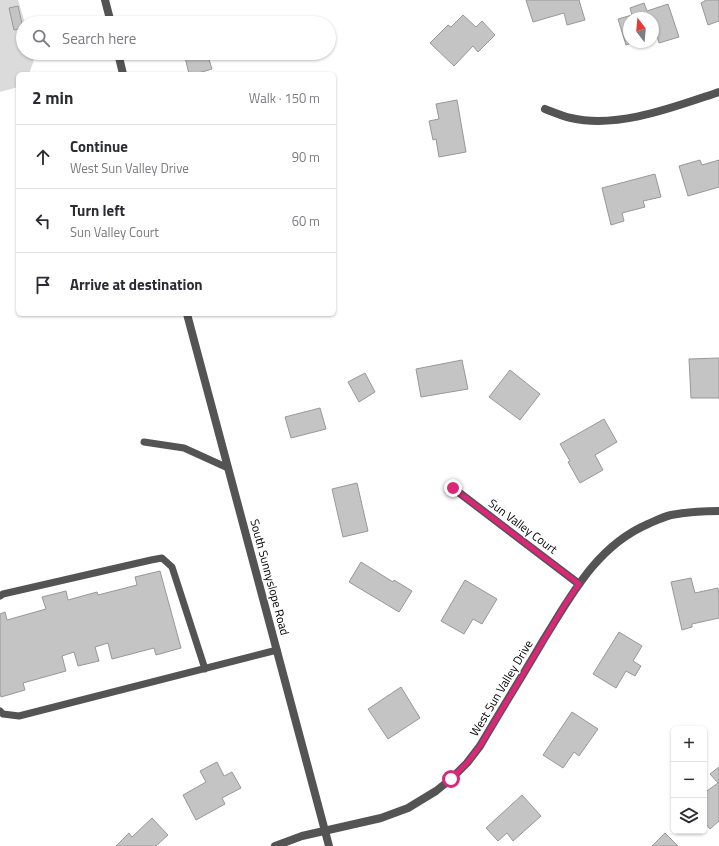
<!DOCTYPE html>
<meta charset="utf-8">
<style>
:root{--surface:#fff;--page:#f7f7f7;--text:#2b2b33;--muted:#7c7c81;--line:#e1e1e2}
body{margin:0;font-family:"Titillium Web",sans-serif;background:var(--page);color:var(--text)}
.controls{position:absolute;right:12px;bottom:12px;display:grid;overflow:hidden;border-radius:6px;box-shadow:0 1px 3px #0004}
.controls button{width:36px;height:36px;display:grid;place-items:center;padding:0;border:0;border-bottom:1px solid var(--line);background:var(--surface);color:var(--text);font:20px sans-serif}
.compass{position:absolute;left:623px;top:12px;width:36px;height:36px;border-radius:50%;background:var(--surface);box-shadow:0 1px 3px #0004;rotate:344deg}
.stop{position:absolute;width:12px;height:12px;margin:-9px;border:3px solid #db2777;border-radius:50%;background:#fff}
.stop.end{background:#db2777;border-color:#fff;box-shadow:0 1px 4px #0008}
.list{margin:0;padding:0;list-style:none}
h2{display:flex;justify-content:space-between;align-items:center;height:52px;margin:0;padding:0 16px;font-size:17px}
h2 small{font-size:13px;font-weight:400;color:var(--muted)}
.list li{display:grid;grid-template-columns:26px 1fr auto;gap:12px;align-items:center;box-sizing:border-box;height:64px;padding:0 16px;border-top:1px solid var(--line)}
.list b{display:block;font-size:15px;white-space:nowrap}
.list p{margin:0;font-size:13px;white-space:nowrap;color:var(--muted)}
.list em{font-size:13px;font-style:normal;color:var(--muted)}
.icon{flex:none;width:22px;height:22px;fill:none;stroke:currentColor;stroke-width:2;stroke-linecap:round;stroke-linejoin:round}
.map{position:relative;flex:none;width:719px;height:846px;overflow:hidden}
.search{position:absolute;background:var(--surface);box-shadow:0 1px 3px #0004;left:16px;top:16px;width:320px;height:44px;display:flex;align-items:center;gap:10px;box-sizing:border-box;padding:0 14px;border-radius:22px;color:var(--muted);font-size:15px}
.panel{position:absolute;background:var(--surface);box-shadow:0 1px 3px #0004;left:16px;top:72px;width:320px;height:244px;border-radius:6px}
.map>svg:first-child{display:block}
.green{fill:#dbdbdb}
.building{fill:#c4c4c4;stroke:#989898}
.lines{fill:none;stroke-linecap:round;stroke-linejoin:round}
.service{stroke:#545454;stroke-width:7}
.minor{stroke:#545454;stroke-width:8}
.tertiary{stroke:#545454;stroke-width:8}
.route{stroke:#db2777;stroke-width:5}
.labels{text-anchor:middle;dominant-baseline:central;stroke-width:3;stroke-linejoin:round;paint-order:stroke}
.street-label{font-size:12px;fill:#000;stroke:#fff}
</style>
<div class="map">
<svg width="719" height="846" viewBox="0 0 719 846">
<rect width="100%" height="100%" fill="#fff"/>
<path class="green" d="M0 0H18L25 23H23V53H34L35 57 29 74H18V87L0 92Z"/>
<path class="building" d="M526 0H579L585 20 567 25 564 13 533 22Z
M705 0H719V21L708 25 701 3 705 1Z
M644 3 647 11 668 4 679 37 659 43 657 35 653 36V18H629V42H634L626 45 618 19 632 15 630 8Z
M18 6 23 28 14 30 9 8Z
M463 15 476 27 482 21 495 35 478 52 473 46 454 66 430 43 448 25 451 27Z
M184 53H207L212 69 195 74H189Z
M457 100 466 152 439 157 436 139 433 140 429 121 439 119 436 104Z
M700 160 702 165 719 160V187L688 196 679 166Z
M655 174 661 197 643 201 645 207 622 213 624 221 611 225 602 188Z
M719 358V398H691L689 359Z
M462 360 468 389 421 397 416 369Z
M510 370 540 394 520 420 489 397Z
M365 373 375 392 359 402 348 382Z
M320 408 326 429 291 438 285 417Z
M604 419 617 442 595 455 603 470 580 483 568 462 570 461 560 444Z
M357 483 368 531 343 537 332 489Z
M361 562 393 582 394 580 412 591 399 612 349 582Z
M160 571 181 648 156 655 154 648 112 659 108 643 95 647 99 661 78 666 74 652 62 656 66 671 23 683 25 690 1 697 0 693V614L5 612 7 620 46 609 42 597 66 591 68 600 97 592 98 595 137 585 135 577Z
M691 578 695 593 718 588 719 594V618L692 624V627L682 630 671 582Z
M465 580 497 599 482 624 473 619 464 634 441 621Z
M619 632 642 646 633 661 641 666 635 676 626 671 616 688 593 674Z
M401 687 420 718 388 739 368 709Z
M572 712 598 729 579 756 574 752 563 768 543 755Z
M217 762 224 776 232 772 241 788 222 798 225 804 196 820 183 795 206 782 200 771Z
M719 767V821L710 829 704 822V793L718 783 710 774Z
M522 795 541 816 513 841 507 833 498 841 486 828Z
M152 818 168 835 156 846H116L129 833 132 837Z
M665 833 678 846H652Z"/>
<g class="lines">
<path class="service" d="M144 442 184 448 228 468
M0 596 3 594 151 560 162 558 172 567 205 669
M0 711 3 714 19 716 277 650"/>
<path class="minor" d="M545 109C553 112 562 116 571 118 618 129 674 107 719 92
M453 488 579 584
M275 846 302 836 381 818 408 808 436 791 451 779 467 763 480 746C501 710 523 675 544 639 572 594 597 546 648 524 655 521 663 517 671 515 687 512 703 511 719 511"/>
<path class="tertiary" d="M105 0 111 23
M118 53 123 74
M187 314 329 846"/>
</g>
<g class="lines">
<path class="route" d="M451 779 467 763 480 746 566 603 579 584 453 488"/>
</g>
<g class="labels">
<g class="street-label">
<text transform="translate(523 526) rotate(37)">Sun Valley Court</text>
<text transform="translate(270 577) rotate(75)">South Sunnyslope Road</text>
<text transform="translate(501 688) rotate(-59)">West Sun Valley Drive</text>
</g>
</g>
</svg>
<div class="controls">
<button>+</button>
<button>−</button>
<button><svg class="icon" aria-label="layers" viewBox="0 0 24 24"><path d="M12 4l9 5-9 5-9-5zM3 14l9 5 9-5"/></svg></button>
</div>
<svg class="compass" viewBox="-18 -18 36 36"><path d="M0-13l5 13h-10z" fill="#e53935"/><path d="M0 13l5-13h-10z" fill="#7c7c81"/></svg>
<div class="stop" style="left:451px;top:779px"></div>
<div class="stop end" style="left:453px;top:488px"></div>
<div class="search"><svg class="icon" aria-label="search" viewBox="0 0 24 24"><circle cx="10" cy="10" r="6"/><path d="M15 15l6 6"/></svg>Search here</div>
<section class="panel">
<h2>2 min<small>Walk · 150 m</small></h2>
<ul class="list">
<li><svg class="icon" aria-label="ahead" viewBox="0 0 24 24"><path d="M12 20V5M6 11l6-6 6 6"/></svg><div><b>Continue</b><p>West Sun Valley Drive</p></div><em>90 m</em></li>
<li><svg class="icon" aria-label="left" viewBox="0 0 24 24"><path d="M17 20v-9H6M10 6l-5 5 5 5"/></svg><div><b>Turn left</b><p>Sun Valley Court</p></div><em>60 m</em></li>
<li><svg class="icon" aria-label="arrive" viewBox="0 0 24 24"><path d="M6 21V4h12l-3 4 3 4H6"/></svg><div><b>Arrive at destination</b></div></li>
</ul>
</section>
</div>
